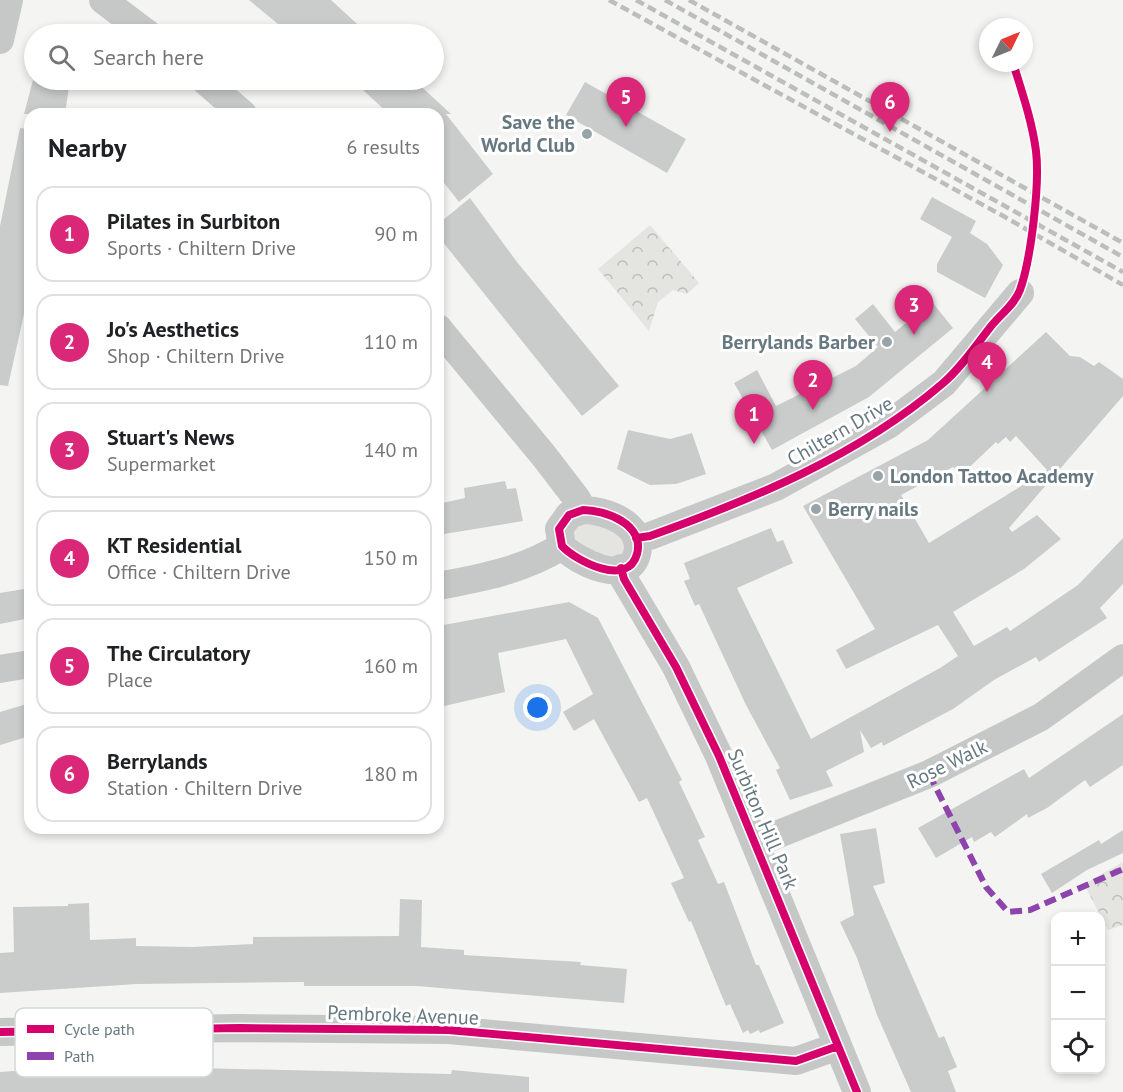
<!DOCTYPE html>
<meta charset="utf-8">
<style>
:root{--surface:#fff;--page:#f2f2f2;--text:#202124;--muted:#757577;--line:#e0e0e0;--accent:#db2777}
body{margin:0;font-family:"PT Sans",sans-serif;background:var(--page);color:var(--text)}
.controls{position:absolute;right:18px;bottom:18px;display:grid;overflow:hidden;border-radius:12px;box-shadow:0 3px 9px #0003}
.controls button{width:54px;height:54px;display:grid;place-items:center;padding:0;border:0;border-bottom:2px solid var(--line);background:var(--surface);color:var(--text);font:30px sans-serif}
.compass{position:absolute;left:979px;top:18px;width:54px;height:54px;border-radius:50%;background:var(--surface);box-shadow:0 3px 9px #0003;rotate:47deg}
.you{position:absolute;left:538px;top:708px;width:21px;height:21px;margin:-15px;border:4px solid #fff;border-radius:50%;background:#1a73e8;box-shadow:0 0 0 9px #1a73e833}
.badge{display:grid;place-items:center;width:39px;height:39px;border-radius:50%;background:var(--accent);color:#fff;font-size:20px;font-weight:700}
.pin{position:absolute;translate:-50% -50px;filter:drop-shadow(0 2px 3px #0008)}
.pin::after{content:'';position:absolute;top:32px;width:21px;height:18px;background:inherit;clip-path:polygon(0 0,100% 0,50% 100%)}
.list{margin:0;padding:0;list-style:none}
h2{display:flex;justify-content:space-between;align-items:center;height:78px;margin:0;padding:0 24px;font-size:26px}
h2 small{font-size:20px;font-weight:400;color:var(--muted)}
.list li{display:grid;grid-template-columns:39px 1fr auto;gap:18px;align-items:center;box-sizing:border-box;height:96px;margin:0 12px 12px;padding:0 12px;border:2px solid var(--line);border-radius:18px}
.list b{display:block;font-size:22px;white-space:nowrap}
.list p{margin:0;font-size:20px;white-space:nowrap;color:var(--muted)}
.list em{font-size:20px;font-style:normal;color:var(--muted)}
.icon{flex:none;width:33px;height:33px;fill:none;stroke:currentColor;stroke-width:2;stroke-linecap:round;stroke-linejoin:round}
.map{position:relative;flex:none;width:1123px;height:1092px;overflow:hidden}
.search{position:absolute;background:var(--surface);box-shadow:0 3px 9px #0003;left:24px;top:24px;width:420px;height:66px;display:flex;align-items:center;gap:15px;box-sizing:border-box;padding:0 21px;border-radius:33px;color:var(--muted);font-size:22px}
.panel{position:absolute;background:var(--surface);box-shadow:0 3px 9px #0003;left:24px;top:108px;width:420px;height:726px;border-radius:18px}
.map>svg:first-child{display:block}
.grass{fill:#e4e5e0}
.forest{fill:url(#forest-crowns)}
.building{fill:#cacccc;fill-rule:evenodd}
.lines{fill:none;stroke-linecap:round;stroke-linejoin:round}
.minor{stroke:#c6c8c8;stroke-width:28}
.rail{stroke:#bcbebe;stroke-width:4.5;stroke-dasharray:9 4.5;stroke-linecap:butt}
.quiet{stroke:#8e44ad;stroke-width:6;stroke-dasharray:12 6;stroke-linecap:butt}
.cycleway-casing{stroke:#fff;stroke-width:11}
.cycleway{stroke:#d6006c;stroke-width:8}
.poi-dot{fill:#98a4a8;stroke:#fff;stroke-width:2}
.labels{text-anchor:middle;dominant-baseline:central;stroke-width:6;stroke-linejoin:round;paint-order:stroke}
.poi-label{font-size:20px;font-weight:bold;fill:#677980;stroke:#fff;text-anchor:end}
.street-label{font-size:20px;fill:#677980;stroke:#fff}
.key{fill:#fff;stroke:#d1d7d9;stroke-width:1.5}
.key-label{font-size:16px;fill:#677980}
</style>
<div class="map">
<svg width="1123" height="1092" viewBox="0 0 1123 1092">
<defs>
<pattern id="forest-crowns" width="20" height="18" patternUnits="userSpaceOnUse" patternTransform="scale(1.5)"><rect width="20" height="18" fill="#e4e5e0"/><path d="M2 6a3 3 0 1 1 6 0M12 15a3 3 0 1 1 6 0" fill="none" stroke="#bdbebb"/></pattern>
</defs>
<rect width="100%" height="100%" fill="#f4f4f3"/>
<path class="grass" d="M588 522 622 534 625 545 624 554 616 559 580 546 573 535 575 526Z"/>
<path class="forest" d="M650 225 699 283 687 294 673 290 658 302 649 331 598 269Z
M1123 862V925L1108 930 1084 884Z"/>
<path class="building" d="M249 0H331L368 34H290Z
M33 80H70L65 114H24Z
M352 80H414L451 114H446L493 174 459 202 438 175V114H389Z
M585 82 686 139 667 173 566 115Z
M20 128 30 129V316L24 314 8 386 0 385V226Z
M932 197 976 221 970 233 987 244 1003 265 985 298 937 272V264L952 237 920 219Z
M470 198 517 262 619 386 582 416 438 236V224Z
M932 302 953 328 869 397 772 450 734 383 757 370 776 406 856 366 878 347 855 319 873 304 895 332Z
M1046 332 1070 356 1080 357 1094 366 1099 362 1123 379V396L1009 528 1012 532 1037 515 1061 539 1024 569 953 612 974 646 1007 627 1010 631 1078 585 1123 538V584L1100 608 1107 618 1039 662 1036 657 994 680 953 709 883 746 882 742 871 748 860 730 864 752 826 771 833 786 790 800 776 770 780 768 746 705 699 604 695 606 684 581 690 579 684 563 771 528 777 542 783 540 793 563 737 588 811 739 940 668 958 656 938 625 846 669 836 650 875 629 803 506 928 440ZM1016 436 1047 470 929 543 901 495 953 467 961 475 996 442 998 444 1006 437 1010 442Z
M628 430 670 439 692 433 706 474 676 484 650 485 617 469Z
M505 481 507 489 516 488 523 521 438 535V504L465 498 464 488Z
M30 588V618L0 624V593Z
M569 602 598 618 660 737 682 780 679 782 705 837 698 840 718 884 724 882 756 965H759L784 1023 760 1033 759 1030 750 1034 748 1030 743 1033 730 1004 726 1006 691 921 689 922 671 883 684 878 647 798 639 802 594 719 574 731 563 712 593 694 566 639 498 653 505 692 440 707 438 626Z
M30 703V736L0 745V712Z
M1123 714V765L1090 787 1085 780 1047 808 1028 818 1027 814 995 837 991 832 974 842 972 837 936 858 918 828 1024 769 1029 778Z
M876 828 885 883 873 886 939 1038 944 1036 957 1067 948 1071 956 1092H911L877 1015 857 958 840 922 854 915 840 834Z
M1123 830V853L1087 870 1052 893 1041 874 1099 840 1101 844Z
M400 899 422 900 421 947 464 950V955L581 962 580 965 627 969 624 1003 417 986H304V982L137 984 0 993V953L14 952 13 907 68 906V904L89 903 90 940 136 938V946L192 947 253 944V937L399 936Z
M55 1068H197L451 1074 452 1070 529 1077V1092H0V1072Z"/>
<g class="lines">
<path class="minor" d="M103 0 148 34
M0 40 9 0
M204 80 243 114
M438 328 544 456 577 499 583 510
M583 510C605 510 645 524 637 554 628 588 576 561 562 546L559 529 569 515Z
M636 538 650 536 776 487 888 425 944 383 1020 293
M621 568 624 579 676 667 719 756 857 1092
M438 586C482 578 524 570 562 546
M0 669 30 664
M756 843 929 774 1041 717 1123 658
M0 1032 239 1028 448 1030 796 1061 838 1046"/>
<path class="rail" d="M609 0 1005 217 1123 285
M636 0 1123 272
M665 0 1123 257
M689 0 1123 243"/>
<path class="quiet" d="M929 774 986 887 1008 912 1030 910 1123 869"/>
<defs>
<path id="cycleway" d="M583 510C605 510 645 524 637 554 628 588 576 561 562 546L559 529 569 515Z
M636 538 650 536C753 499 858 456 942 384 962 367 976 345 992 325 1001 314 1015 304 1020 290 1031 259 1040 184 1036 151 1032 121 1022 92 1013 63
M621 568 624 579 676 667 719 756 857 1092
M0 1032 239 1028 448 1030 796 1061 838 1046"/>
</defs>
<use href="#cycleway" class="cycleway-casing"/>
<use href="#cycleway" class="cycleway"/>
</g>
<g class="poi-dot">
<circle cx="587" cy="134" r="6"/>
<circle cx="887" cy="342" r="6"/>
<circle cx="878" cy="476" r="6"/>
<circle cx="816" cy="509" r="6"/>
</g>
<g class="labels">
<g class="poi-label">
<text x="575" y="122">Save the<tspan x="575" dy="23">World Club</tspan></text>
<text x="875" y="342">Berrylands Barber</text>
<text x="890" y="476" text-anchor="start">London Tattoo Academy</text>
<text x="828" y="509" text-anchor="start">Berry nails</text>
</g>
<g class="street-label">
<text transform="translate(840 431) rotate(-30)">Chiltern Drive</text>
<text transform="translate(947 764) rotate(-26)">Rose Walk</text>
<text transform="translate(763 819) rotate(67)">Surbiton Hill Park</text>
<text transform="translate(403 1015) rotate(2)">Pembroke Avenue</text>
</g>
</g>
<rect x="15" y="1008" width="198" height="69" rx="9" class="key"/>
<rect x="27" y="1025" width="27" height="8" fill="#d6006c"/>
<rect x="27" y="1052" width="27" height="8" fill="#8e44ad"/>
<g class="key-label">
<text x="64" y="1035">Cycle path</text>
<text x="64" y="1062">Path</text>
</g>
</svg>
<div class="controls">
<button>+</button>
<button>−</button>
<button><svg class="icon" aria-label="locate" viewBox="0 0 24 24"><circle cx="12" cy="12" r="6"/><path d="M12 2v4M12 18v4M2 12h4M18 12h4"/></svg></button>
</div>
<svg class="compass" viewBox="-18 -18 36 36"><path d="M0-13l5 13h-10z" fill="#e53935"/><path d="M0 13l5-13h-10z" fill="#757577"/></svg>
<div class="you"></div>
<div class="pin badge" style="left:754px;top:444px">1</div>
<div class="pin badge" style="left:813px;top:410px">2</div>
<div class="pin badge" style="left:914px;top:335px">3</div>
<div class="pin badge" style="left:987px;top:392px">4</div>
<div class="pin badge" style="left:626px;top:127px">5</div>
<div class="pin badge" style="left:890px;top:132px">6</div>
<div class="search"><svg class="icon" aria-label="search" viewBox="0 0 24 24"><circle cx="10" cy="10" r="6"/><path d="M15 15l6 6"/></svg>Search here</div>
<section class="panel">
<h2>Nearby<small>6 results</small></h2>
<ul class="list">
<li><span class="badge">1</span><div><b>Pilates in Surbiton</b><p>Sports · Chiltern Drive</p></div><em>90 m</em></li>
<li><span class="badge">2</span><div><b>Jo's Aesthetics</b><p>Shop · Chiltern Drive</p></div><em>110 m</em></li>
<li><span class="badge">3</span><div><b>Stuart's News</b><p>Supermarket</p></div><em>140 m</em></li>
<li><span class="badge">4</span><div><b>KT Residential</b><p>Office · Chiltern Drive</p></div><em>150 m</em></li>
<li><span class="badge">5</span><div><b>The Circulatory</b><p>Place</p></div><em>160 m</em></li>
<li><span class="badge">6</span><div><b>Berrylands</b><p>Station · Chiltern Drive</p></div><em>180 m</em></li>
</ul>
</section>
</div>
